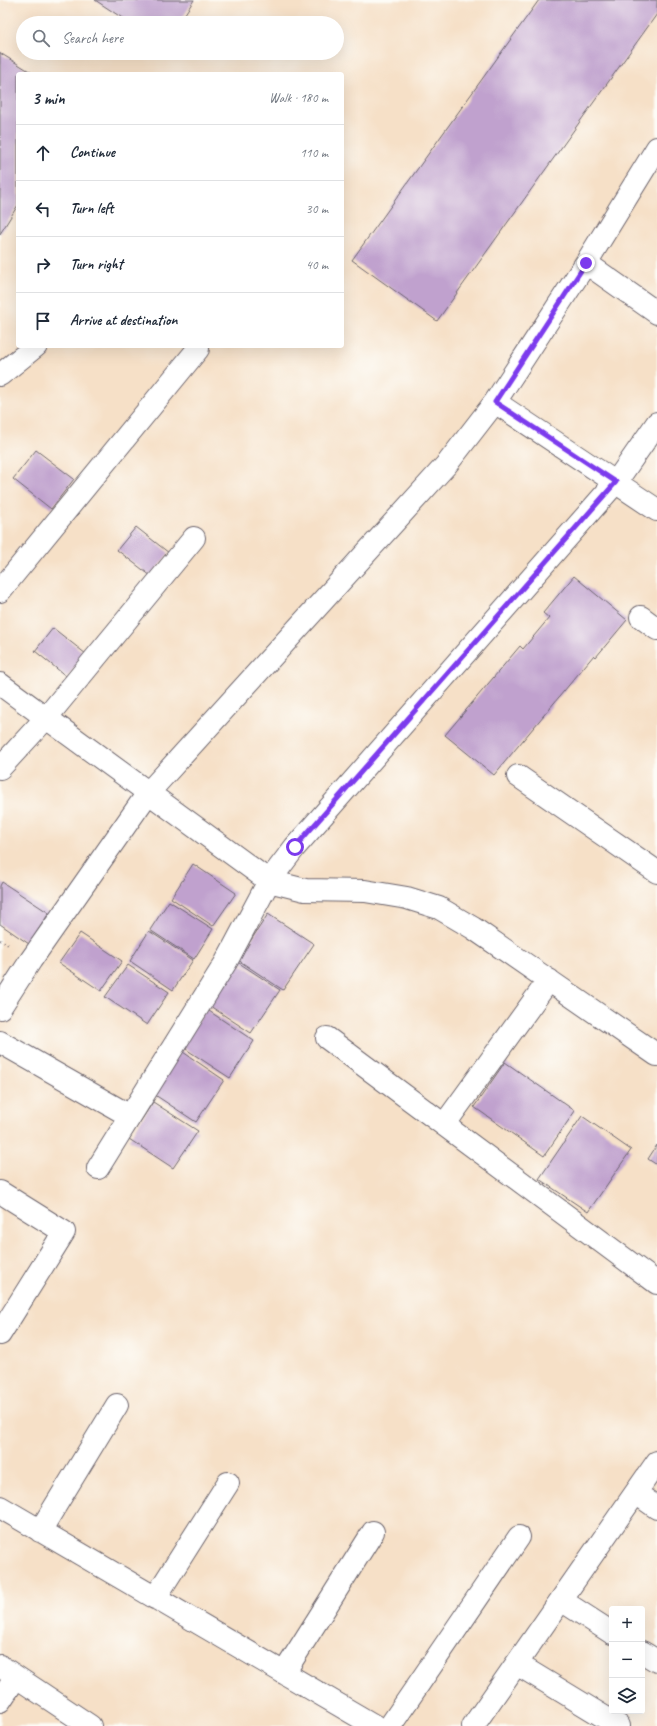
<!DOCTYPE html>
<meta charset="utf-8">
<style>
:root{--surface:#fff;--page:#f6f6f7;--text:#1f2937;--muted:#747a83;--line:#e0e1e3}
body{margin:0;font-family:Caveat,sans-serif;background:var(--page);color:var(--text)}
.controls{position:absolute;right:12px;bottom:12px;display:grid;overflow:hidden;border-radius:4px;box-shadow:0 4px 16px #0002}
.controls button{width:36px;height:36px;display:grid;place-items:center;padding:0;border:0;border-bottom:1px solid var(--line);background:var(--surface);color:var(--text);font:20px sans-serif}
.stop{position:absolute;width:12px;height:12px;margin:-9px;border:3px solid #7c3aed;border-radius:50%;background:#fff}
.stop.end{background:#7c3aed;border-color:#fff;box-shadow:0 1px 4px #0008}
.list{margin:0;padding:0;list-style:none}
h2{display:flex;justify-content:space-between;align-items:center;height:52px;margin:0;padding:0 16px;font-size:17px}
h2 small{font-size:13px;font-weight:400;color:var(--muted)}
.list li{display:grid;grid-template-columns:26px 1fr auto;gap:12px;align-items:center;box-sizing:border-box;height:56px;padding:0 16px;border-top:1px solid var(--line)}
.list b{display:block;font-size:15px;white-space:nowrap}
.list em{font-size:13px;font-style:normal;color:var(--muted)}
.icon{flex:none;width:22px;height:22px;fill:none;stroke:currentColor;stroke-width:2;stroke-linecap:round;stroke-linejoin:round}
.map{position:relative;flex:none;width:657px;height:1726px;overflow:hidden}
.search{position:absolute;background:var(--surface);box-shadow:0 4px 16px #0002;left:16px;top:16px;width:328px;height:44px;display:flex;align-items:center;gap:10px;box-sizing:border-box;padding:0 14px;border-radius:22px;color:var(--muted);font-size:15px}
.panel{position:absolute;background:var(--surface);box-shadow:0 4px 16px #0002;left:16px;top:72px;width:328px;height:276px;border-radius:4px}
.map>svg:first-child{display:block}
.building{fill:#c0a1ce}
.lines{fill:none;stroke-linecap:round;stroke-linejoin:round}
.minor-casing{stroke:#6c646c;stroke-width:24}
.path{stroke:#6c646c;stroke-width:2.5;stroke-dasharray:1 3;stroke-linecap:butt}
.minor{stroke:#fff;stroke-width:22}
.route{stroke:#7c3aed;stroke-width:5}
</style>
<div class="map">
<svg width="657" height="1726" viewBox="0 0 657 1726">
<rect width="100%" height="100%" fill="#fdfcf7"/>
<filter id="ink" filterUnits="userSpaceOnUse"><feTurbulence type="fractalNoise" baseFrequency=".025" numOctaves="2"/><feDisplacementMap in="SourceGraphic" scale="8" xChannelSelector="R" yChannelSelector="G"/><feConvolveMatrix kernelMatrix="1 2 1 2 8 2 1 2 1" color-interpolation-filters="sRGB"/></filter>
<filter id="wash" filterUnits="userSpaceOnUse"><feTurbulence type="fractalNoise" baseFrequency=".012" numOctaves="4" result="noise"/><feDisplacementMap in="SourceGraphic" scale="16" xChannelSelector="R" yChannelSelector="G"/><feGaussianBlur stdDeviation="0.9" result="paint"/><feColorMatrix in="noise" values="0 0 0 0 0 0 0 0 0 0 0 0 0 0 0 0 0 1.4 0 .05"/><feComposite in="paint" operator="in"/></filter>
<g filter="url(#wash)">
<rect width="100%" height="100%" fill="#f6e0c7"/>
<g id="blocks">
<path class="building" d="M95 0H194L179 23H130Z
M539 0H657V14L437 321 352 260Z
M0 53 34 74H18V205L0 234Z
M36 450 74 479 51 509 13 479Z
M136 527 169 553 151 576 117 550Z
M574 576 627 620 596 657 594 655 494 775 445 735 520 646 523 649 549 618 543 613Z
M53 628 86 654 67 677 35 651Z
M193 864 236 893 213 926 171 898Z
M2 882 49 913 29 944 0 924V886Z
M169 901 213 929 194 959 150 930Z
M268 914 314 944 283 990 238 960Z
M149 931 193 960 173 990 130 961Z
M80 933 122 961 101 991 59 963Z
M236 961 280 990 251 1033 207 1004Z
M128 965 169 992 147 1025 105 997Z
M206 1009 254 1041 230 1078 181 1046Z
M180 1050 224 1080 196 1122 152 1093Z
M505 1062 575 1111 544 1156 474 1107Z
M153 1102 198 1131 173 1168 129 1139Z
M582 1116 631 1150 588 1212 539 1179Z
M657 1145V1165L648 1159Z"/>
</g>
</g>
<g filter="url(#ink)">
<use href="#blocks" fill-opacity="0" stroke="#6c646c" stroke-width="1"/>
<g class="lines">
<defs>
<path id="minor" d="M657 148 586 263 657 313
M0 375 36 346
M495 402 657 510
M0 591 198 349
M641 617 657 629
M0 684 269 881 305 890 365 891 407 898 439 908 473 928 657 1055
M0 768 46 718 194 538
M518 776 657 872
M0 1008 31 960 148 793 447 464 495 402 586 263
M327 1038 657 1283
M0 1042 130 1116
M444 1125 549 980
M98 1168 226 962 269 881 295 847 616 482 657 423
M0 1192 64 1232 0 1334
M636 1493 657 1508
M0 1507 375 1726
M40 1531 117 1405
M155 1598 228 1483
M561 1600 612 1633
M642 1652 657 1661
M517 1664 619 1726
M0 1666 90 1726
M284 1673 373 1532
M0 1701 16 1677
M390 1726 519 1537
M473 1726 657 1462"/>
</defs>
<use href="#minor" class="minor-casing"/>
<path class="path" d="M0 940 9 945"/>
<use href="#minor" class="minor"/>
</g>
</g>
<g class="lines" filter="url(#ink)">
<path class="route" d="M295 847 616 482 495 402 586 263"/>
</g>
</svg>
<div class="controls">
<button>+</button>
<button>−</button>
<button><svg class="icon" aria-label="layers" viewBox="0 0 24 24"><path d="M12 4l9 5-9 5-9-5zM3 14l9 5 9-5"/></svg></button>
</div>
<div class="stop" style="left:295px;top:847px"></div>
<div class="stop end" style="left:586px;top:263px"></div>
<div class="search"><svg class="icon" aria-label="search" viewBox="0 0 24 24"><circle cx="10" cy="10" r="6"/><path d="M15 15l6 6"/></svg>Search here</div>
<section class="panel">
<h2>3 min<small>Walk · 180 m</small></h2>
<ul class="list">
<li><svg class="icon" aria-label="ahead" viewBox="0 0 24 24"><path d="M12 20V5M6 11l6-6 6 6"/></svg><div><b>Continue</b></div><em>110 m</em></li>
<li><svg class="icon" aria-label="left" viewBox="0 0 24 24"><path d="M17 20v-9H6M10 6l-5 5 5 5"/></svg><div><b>Turn left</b></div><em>30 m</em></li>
<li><svg class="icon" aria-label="right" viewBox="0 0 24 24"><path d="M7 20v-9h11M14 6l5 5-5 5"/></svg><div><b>Turn right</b></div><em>40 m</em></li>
<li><svg class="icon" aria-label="arrive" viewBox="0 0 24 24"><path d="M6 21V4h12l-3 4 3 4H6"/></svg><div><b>Arrive at destination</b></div></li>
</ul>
</section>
</div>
